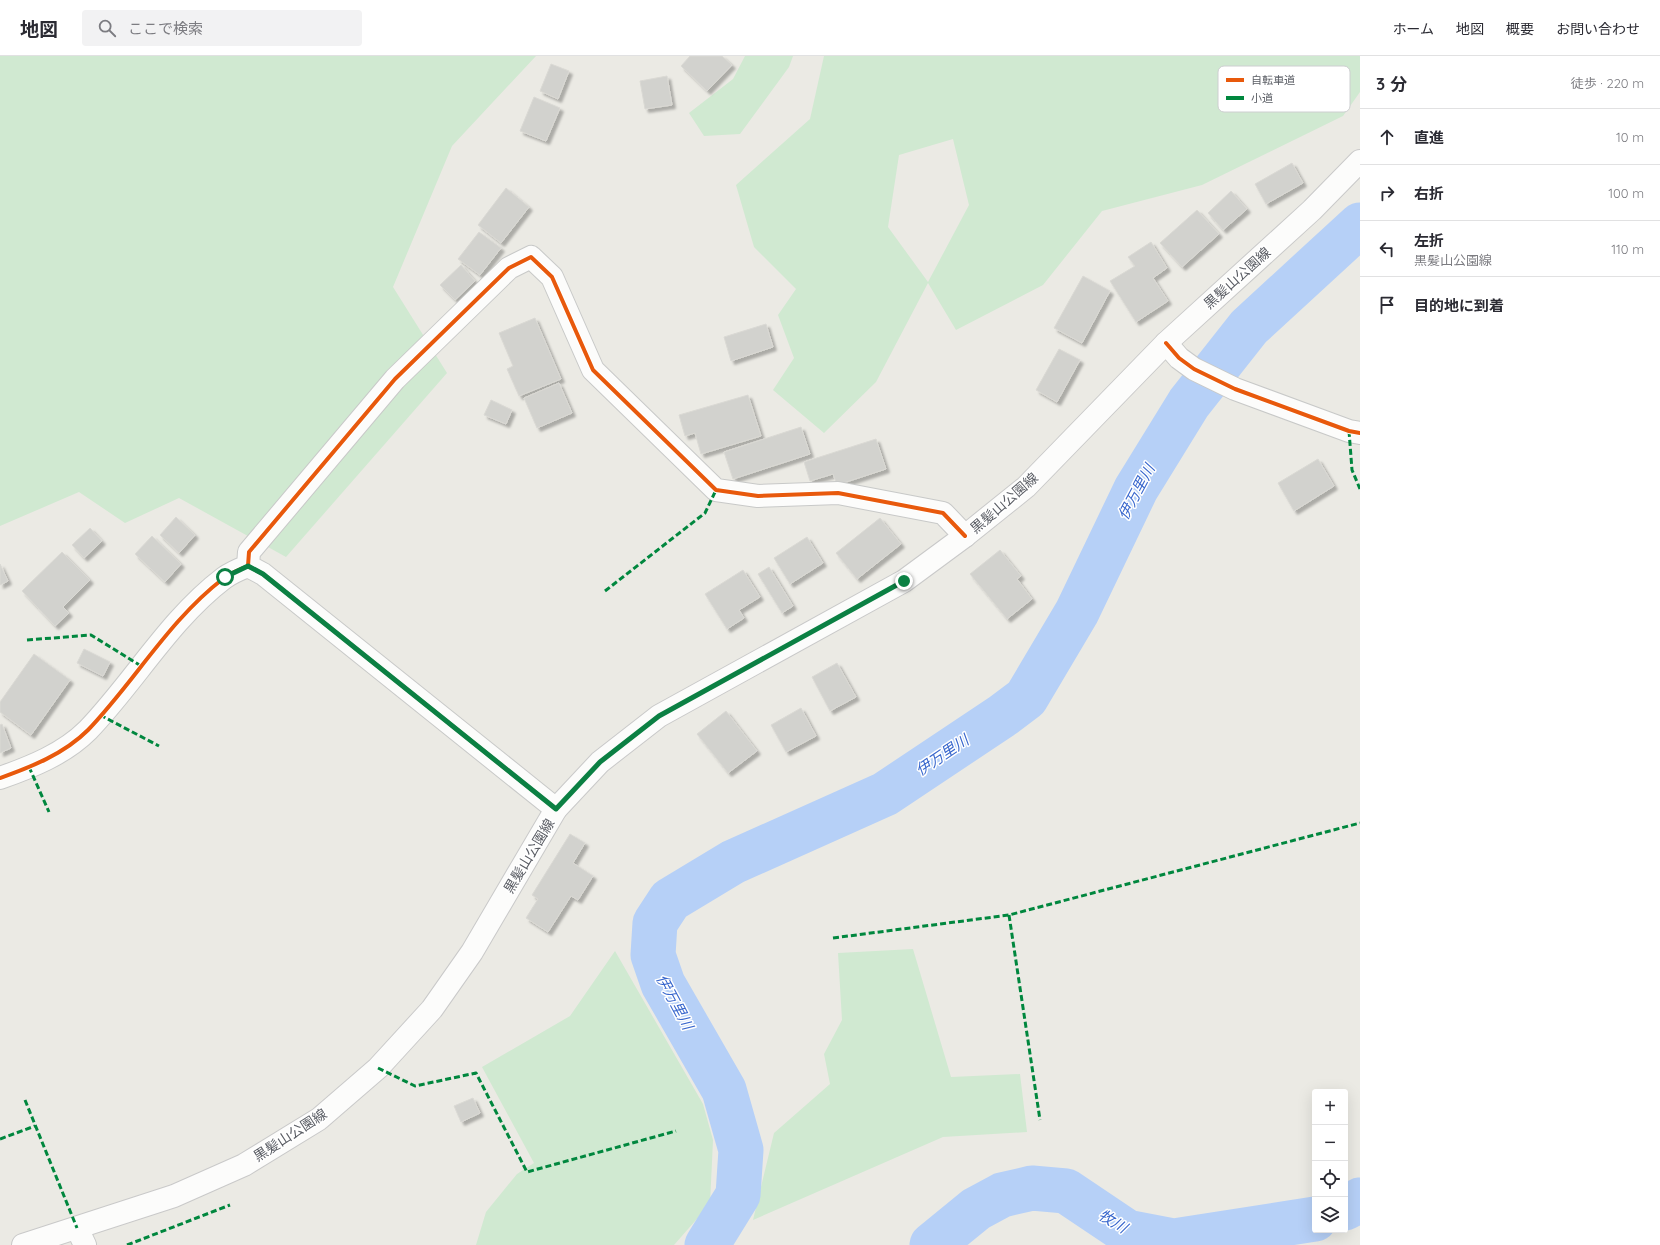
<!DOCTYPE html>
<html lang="ja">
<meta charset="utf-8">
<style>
:root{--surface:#fff;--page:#f2f2f3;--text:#2b2b33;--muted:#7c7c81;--line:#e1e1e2}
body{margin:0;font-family:Quicksand,"Noto Sans JP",sans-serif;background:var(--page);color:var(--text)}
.controls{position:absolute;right:12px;bottom:12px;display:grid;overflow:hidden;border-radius:4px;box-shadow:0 4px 16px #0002}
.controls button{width:36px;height:36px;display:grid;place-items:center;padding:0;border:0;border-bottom:1px solid var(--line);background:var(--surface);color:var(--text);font:20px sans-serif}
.stop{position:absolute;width:12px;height:12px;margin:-9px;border:3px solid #0b8043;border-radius:50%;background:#fff}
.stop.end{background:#0b8043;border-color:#fff;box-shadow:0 1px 4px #0008}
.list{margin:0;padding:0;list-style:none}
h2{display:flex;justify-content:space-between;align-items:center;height:52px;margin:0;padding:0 16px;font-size:17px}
h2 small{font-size:13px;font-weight:400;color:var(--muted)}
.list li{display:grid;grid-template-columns:26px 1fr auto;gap:12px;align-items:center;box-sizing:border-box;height:56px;padding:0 16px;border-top:1px solid var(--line)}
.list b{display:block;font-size:15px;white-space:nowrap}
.list p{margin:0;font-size:13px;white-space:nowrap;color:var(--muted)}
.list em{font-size:13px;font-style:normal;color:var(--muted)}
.icon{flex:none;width:22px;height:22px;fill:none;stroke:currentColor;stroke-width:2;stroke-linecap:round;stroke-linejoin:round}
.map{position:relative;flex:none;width:1360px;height:1189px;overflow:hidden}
header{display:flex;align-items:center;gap:24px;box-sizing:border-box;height:56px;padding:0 20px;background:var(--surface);border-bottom:1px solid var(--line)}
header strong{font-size:19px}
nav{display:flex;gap:22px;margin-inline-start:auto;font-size:14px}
.search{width:280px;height:36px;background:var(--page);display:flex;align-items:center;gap:10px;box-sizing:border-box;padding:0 14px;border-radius:4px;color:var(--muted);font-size:15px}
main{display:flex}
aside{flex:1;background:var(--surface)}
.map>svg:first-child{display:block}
.green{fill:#d0e9d1;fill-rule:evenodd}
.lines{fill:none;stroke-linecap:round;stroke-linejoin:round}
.river{stroke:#b6d0f7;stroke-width:45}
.building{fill:#d2d2ce;stroke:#dad9d4;filter:url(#shadow)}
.street-casing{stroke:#c8c9c8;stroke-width:24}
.secondary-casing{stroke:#c9c9c9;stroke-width:24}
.street{stroke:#fcfcfb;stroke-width:22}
.secondary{stroke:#fcfcfb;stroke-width:22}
.quiet{stroke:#00873e;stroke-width:3;stroke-dasharray:6 3;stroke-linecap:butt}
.cycleway-casing{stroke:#fff;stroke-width:6}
.cycleway{stroke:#e8590c;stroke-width:4}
.route{stroke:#0b8043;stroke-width:5}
.labels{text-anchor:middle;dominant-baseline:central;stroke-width:3;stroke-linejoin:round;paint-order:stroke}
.street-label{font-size:14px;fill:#595c63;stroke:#fff}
.water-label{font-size:15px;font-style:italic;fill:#3766cd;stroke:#fff}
.key{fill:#fff;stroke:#cdced0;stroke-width:1}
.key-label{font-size:11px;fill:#595c63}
</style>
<header>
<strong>地図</strong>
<div class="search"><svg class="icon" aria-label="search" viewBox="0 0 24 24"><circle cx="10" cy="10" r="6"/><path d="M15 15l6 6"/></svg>ここで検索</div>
<nav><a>ホーム</a><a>地図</a><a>概要</a><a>お問い合わせ</a></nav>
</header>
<main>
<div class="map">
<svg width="1360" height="1189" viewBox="0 0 1360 1189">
<defs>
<filter id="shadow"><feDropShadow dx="3.5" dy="3.5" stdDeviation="1" flood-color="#0004"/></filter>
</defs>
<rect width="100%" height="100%" fill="#ebeae4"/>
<path class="green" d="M0 0H536L452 90 393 231 447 317 286 501 179 442 125 467 79 436 0 470Z
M745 0H793L789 11 740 78 704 80 689 57 733 23Z
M824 0H1360V36L1343 60 1202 129 1102 155 1043 229 956 274 928 227 876 326 824 377 773 334 794 302 778 259 796 233 754 191 736 129 810 63ZM953 83 969 149 928 226 888 171 899 99Z
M913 893 951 1021 1020 1018 1027 1076 943 1081 753 1164 774 1077 830 1028 824 998 842 964 838 897Z
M615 895 703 1048 713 1084 710 1148 674 1189H476L486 1156 517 1118 534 1107 482 1011 570 960Z"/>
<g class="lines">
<path class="river" d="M1345 1152 1360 1144
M707 1189 738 1139 741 1094 724 1034 663 928 653 899 655 867 670 844 733 806 885 738 1002 660 1026 642 1077 556 1136 433 1189 347 1249 271 1360 169
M932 1189 976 1153 1002 1139 1032 1132 1066 1135 1127 1176 1174 1185 1315 1163"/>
</g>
<path class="building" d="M690 0H722L732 9 707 35 681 10Z
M551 8 569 15 558 43 540 35Z
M667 20 672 49 645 53 640 25Z
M534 41 560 52 546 85 520 75Z
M1292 107 1303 127 1266 148 1255 128Z
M506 132 529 151 501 187 478 169Z
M1231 135 1247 153 1223 174 1208 157Z
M1197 154 1219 178 1182 211 1160 187Z
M479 176 501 192 480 219 458 203Z
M1151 186 1167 212 1153 222 1168 245 1136 266 1110 225 1135 210 1128 201Z
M461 209 475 225 455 244 440 229Z
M1083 220 1110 235 1082 287 1054 272Z
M535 262 561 323 519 340 507 313 513 310 499 277Z
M766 268 773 291 731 305 724 281Z
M1059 293 1080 304 1057 346 1036 334Z
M559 327 572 357 537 372 524 342Z
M748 339 761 380 701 398 695 377 685 380 679 359Z
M491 344 512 354 506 368 484 359Z
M801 371 810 398 733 423 724 396Z
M876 383 886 413 837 429 833 418 810 425 804 406Z
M1318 403 1334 430 1294 455 1278 427Z
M176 461 195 479 179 497 160 479Z
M880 462 901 488 857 523 836 497Z
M90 472 102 485 84 502 72 489Z
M152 480 181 508 165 526 135 498Z
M807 481 823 507 790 528 774 502Z
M1000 494 1021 520 1017 523 1032 543 1007 563 970 518Z
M62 496 90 524 63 551 69 557 55 570 22 535Z
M0 508 8 525 0 529Z
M769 511 793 550 782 557 758 518Z
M743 514 760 541 739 554 744 562 727 573 705 538Z
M84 593 110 606 103 620 77 607Z
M34 598 70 624 31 679 0 656V646Z
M837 607 856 641 830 655 812 621Z
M801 652 816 680 786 696 771 669Z
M726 655 757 695 728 717 697 678Z
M2 668 11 692 0 697V669Z
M570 778 585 787 573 807 593 820 578 844 571 840 548 876 526 862 538 843 532 839Z
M473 1042 480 1057 461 1066 454 1050Z"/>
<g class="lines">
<defs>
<path id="street" d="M1166 287 1179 302 1194 313 1235 333 1349 375 1360 377
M248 510 249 496 395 323 509 212 531 201 552 221 593 314 716 434 758 440 838 437 943 457 965 480
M248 510 263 518 556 753
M0 722C31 711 64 698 88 674 135 625 169 564 224 522 231 517 240 513 248 510
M77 1172 85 1189"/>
<path id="secondary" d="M23 1189 174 1140 244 1109 319 1063 378 1012 432 953 472 896 556 753 600 706 659 660 904 525 965 480 1026 431 1166 287 1312 154 1360 105"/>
</defs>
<use href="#street" class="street-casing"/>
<use href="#secondary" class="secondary-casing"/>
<use href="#street" class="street"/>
<use href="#secondary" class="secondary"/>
<path class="quiet" d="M1349 375 1352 414 1360 433
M605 535 705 457 716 434
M27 584 91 579 141 610
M100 659 159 690
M29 711 49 756
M1009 859 1040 1064
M833 882 1009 859 1360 767
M378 1012 415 1030 476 1017 527 1116 676 1075
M25 1044 77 1172
M0 1083 35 1070
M127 1189 230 1149"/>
<defs>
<path id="cycleway" d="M1166 287 1179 302 1194 313 1235 333 1349 375 1360 377
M248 510 249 496 395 323 509 212 531 201 552 221 593 314 716 434 758 440 838 437 943 457 965 480
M248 510 263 518 556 753
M0 722C31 711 64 698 88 674 135 625 169 564 224 522 231 517 240 513 248 510"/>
</defs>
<use href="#cycleway" class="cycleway-casing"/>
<use href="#cycleway" class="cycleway"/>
</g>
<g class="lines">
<path class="route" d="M225 521 248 510 263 518 556 753 600 706 659 660 904 525"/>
</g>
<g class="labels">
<g class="street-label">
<text transform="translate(1237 222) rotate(-42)">黒髪山公園線</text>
<text transform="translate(1004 447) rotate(-41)">黒髪山公園線</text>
<text transform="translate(529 800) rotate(-59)">黒髪山公園線</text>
<text transform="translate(290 1079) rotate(-33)">黒髪山公園線</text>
</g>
<g class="water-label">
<text transform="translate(1136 436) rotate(-62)">伊万里川</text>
<text transform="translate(942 699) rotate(-34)">伊万里川</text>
<text transform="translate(675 946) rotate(62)">伊万里川</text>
<text transform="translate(1113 1165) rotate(31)">牧川</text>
</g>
</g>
<rect x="1218" y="10" width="132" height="46" rx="6" class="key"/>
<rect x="1226" y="22" width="18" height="4" fill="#e8590c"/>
<rect x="1226" y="40" width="18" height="4" fill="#00873e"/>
<g class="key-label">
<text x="1251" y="28">自転車道</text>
<text x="1251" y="46">小道</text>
</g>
</svg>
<div class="controls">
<button>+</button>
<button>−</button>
<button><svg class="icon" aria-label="locate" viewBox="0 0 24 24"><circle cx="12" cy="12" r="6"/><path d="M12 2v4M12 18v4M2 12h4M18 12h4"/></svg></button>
<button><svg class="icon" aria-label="layers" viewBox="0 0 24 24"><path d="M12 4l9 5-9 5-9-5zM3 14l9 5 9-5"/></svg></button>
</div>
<div class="stop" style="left:225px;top:521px"></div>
<div class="stop end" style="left:904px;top:525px"></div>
</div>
<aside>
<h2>3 分<small>徒歩 · 220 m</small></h2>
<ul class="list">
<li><svg class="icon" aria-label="ahead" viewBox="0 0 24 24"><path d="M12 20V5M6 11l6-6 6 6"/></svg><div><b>直進</b></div><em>10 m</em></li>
<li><svg class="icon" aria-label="right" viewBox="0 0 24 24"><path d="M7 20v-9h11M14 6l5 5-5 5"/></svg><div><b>右折</b></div><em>100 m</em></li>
<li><svg class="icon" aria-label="left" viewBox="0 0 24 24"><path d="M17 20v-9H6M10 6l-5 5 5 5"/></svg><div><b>左折</b><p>黒髪山公園線</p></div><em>110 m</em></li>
<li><svg class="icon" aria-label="arrive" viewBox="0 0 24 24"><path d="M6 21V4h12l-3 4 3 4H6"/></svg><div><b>目的地に到着</b></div></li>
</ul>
</aside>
</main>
